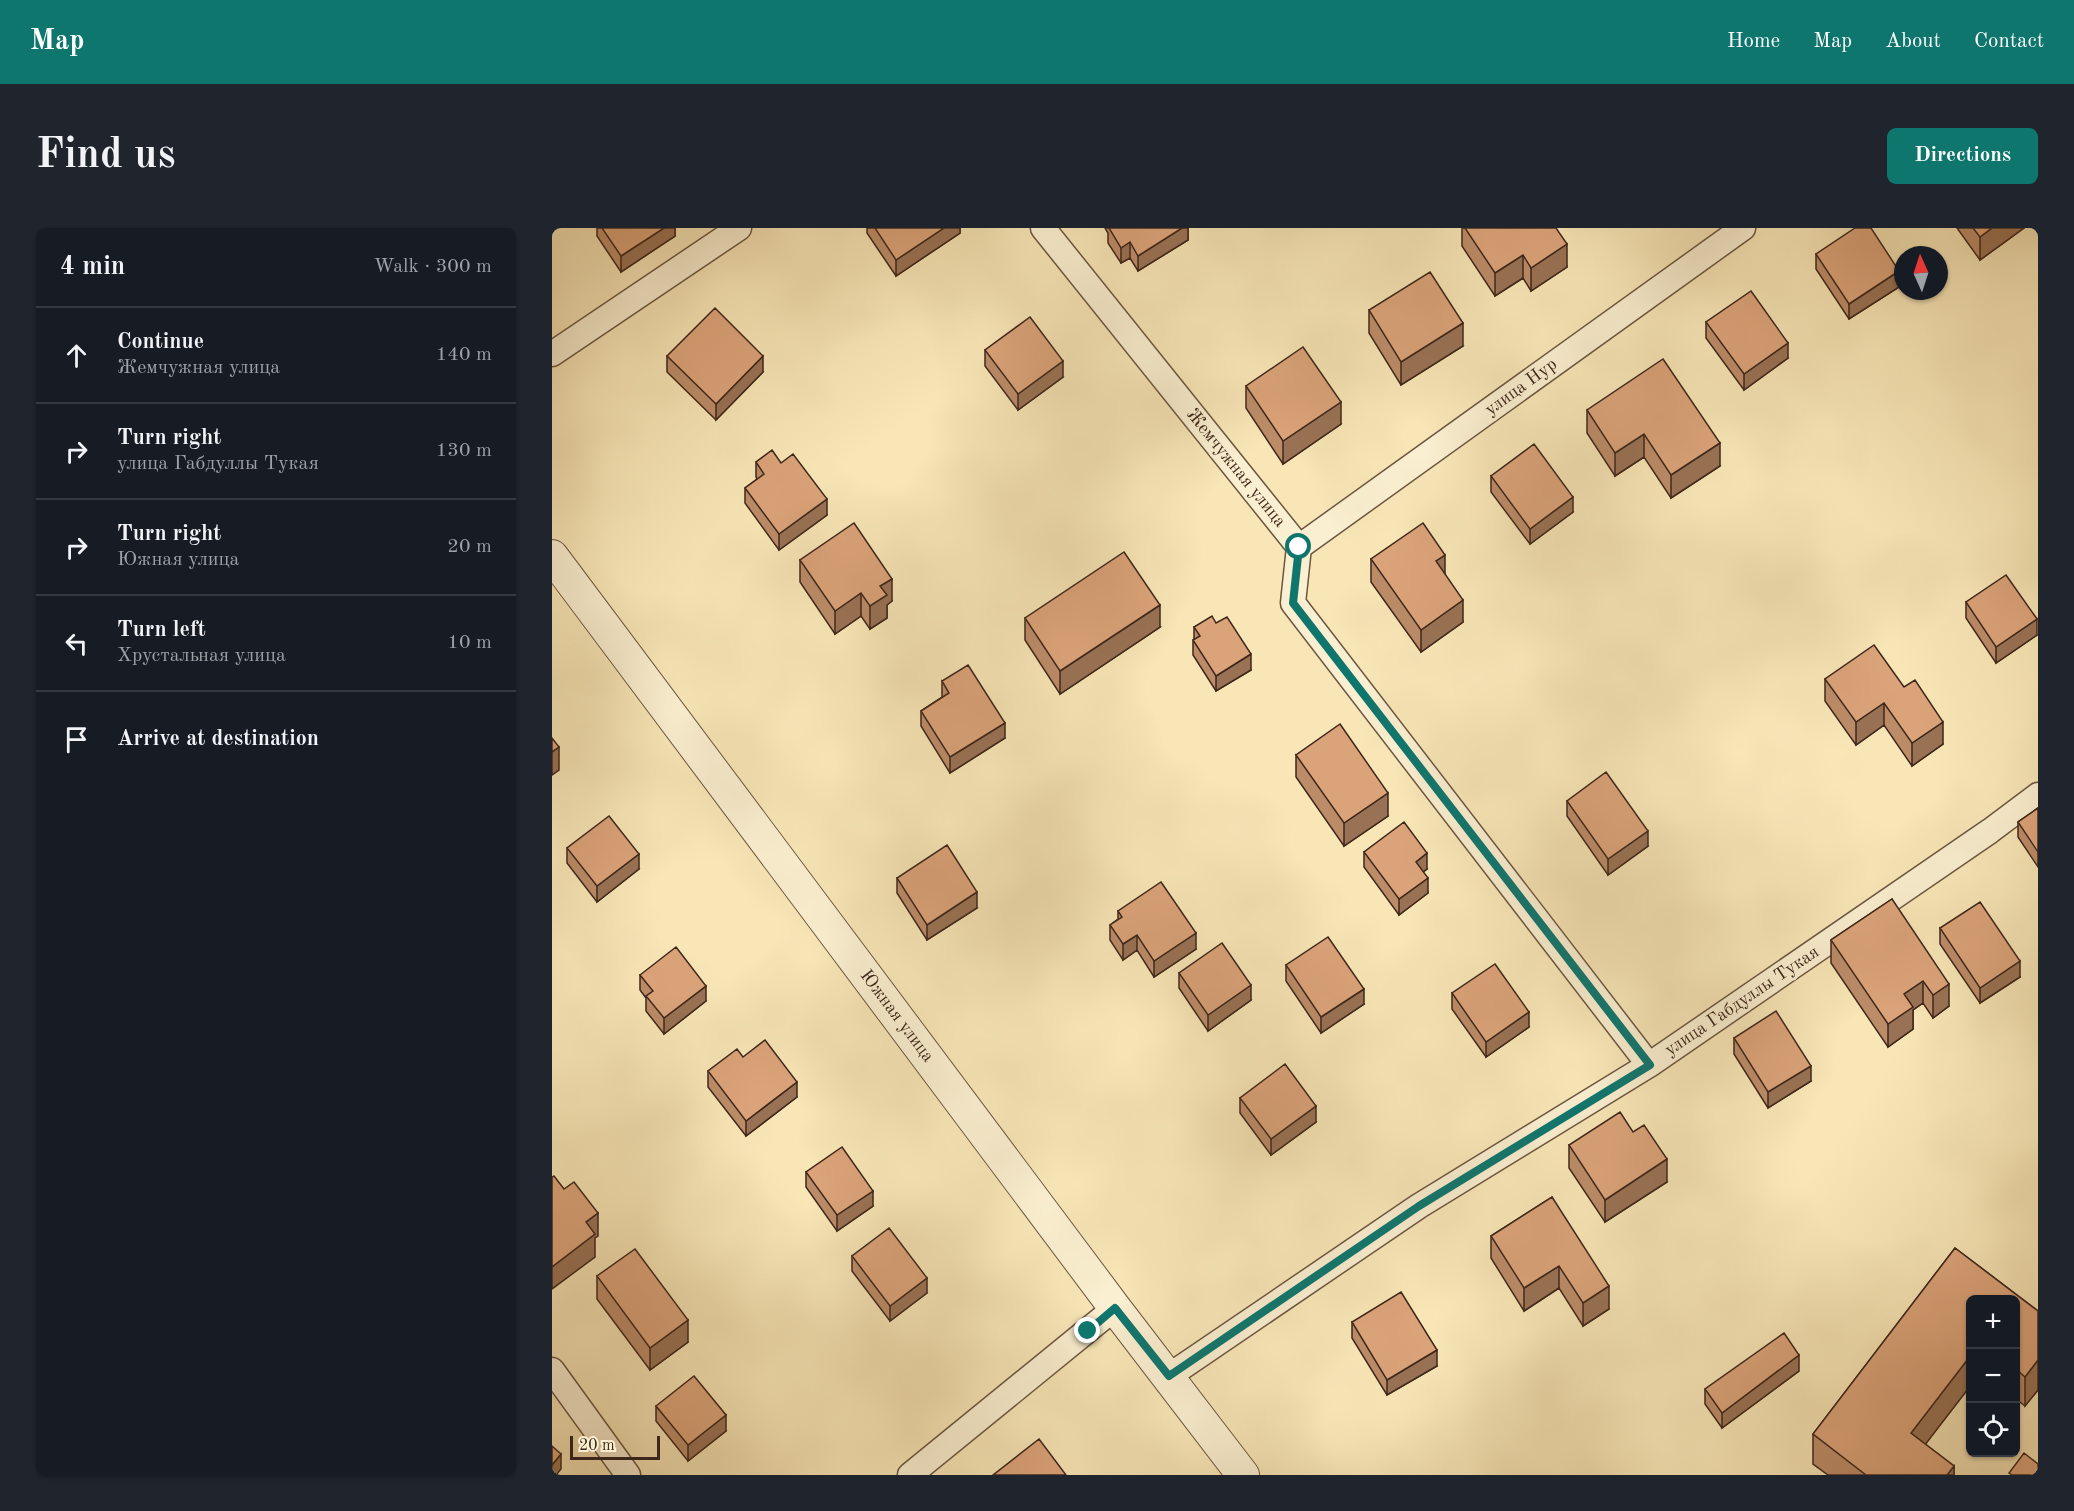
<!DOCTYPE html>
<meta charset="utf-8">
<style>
:root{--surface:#171b24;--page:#20242c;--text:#f1f3f6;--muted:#9ea1a6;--line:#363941;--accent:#0f766e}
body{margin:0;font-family:"Old Standard TT",serif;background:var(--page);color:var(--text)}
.controls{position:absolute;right:18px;bottom:18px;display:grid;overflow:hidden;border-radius:9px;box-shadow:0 2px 4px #0004}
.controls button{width:54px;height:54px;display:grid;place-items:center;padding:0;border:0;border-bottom:2px solid var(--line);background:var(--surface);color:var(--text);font:30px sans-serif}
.compass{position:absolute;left:1342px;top:18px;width:54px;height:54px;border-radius:50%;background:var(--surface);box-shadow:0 2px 4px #0004;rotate:357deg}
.scale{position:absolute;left:18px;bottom:15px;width:90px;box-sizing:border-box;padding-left:6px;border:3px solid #3e271a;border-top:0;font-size:16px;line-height:21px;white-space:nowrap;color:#3e271a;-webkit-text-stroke:4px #faefd0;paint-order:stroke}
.stop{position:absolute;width:18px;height:18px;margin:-14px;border:4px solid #0f766e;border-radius:50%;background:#fff}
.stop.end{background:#0f766e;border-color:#fff;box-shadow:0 2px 6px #0008}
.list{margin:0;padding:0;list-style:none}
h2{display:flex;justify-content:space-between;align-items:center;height:78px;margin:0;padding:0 24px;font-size:26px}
h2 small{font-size:20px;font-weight:400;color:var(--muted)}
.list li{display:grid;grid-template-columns:39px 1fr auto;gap:18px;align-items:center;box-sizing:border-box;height:96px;padding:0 24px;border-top:2px solid var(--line)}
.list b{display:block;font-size:22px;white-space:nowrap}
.list p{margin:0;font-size:20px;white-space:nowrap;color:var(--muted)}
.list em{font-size:20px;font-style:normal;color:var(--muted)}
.icon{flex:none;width:33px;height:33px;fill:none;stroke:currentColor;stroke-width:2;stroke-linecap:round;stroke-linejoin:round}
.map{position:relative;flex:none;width:1486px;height:1247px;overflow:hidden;border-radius:9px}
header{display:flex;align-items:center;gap:36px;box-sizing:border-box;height:84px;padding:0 30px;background:var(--accent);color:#fff}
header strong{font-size:28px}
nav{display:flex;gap:33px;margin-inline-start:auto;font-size:21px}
.intro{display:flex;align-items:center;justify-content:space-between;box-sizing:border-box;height:144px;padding:0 36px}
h1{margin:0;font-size:42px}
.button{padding:15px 27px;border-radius:9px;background:var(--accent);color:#fff;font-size:21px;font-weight:700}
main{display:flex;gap:36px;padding:0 36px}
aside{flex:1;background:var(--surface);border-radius:9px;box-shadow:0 2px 4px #0004}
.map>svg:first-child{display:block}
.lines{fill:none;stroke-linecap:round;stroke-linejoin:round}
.minor-casing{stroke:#6c5741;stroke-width:27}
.tertiary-casing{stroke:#6c5741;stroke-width:34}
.minor{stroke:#faefd0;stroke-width:24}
.tertiary{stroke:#faefd0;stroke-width:32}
.wall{fill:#bc8c69;stroke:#3e271a;stroke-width:1.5}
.shaded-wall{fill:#997255;stroke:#3e271a;stroke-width:1.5}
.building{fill:#dba37a;stroke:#3e271a;stroke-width:1.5}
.route{stroke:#0f766e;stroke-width:8}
.labels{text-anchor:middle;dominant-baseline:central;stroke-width:6;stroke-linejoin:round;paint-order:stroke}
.street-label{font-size:18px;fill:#3e271a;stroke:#faefd0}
</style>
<header>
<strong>Map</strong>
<nav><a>Home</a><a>Map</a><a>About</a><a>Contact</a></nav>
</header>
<div class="intro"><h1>Find us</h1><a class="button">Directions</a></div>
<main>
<aside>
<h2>4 min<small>Walk · 300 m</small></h2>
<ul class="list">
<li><svg class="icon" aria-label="ahead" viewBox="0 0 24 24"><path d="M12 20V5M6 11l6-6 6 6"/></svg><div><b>Continue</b><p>Жемчужная улица</p></div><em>140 m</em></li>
<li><svg class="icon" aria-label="right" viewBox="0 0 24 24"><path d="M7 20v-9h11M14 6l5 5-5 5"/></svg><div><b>Turn right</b><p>улица Габдуллы Тукая</p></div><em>130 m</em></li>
<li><svg class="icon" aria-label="right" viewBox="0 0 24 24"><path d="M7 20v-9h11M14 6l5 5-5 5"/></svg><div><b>Turn right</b><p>Южная улица</p></div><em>20 m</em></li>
<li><svg class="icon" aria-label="left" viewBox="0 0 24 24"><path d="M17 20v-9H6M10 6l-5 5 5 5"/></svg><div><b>Turn left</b><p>Хрустальная улица</p></div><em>10 m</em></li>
<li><svg class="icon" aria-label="arrive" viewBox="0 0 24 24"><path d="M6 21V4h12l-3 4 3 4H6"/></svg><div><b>Arrive at destination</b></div></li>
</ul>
</aside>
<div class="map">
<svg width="1486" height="1247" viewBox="0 0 1486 1247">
<rect width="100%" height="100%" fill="#f8e6b7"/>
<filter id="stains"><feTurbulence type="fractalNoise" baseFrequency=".00333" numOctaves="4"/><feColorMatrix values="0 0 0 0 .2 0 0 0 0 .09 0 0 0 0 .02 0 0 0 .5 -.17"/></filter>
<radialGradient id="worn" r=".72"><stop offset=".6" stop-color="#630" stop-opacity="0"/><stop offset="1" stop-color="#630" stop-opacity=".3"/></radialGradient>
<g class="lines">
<defs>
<path id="minor" d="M491 0 747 319 741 375 1097 837
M0 126 187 0
M747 319 1191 0
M0 1142 76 1247
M617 1148 867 978 1097 837 1438 603 1486 567
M358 1247 563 1080"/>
<path id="tertiary" d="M0 328 563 1080 691 1247"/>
</defs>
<use href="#minor" class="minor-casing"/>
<use href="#tertiary" class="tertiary-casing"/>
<use href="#minor" class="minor"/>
<use href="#tertiary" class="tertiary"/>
</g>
<path class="wall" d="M45 0H123V8L69 44 45 8Z
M315 0H408V5L344 48 315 5Z
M553 0H636V12L586 43 578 30 569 35 556 15V5Z
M910 0H1004L1015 39 979 63 971 50 943 68 910 18Z
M1405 0H1472L1428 32Z
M1264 26 1347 59 1297 91 1264 41Z
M817 82 911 118 849 157 817 105Z
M1154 94 1236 130 1192 162 1154 110Z
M433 122 511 149 466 182 433 138Z
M115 128 211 144 164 192 115 144Z
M694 158 789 196 731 236 694 180Z
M1035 182 1168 238 1119 270 1092 229 1063 248 1035 205Z
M204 234 229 235 275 287 227 322 193 275V260L205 251 204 249Z
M939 248 1021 284 978 316 939 264Z
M819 331 893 346 911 394 869 424 819 354Z
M248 332 340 373 335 377V390L318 401 309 388 283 406 248 354Z
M1414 374 1485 407 1444 435 1414 390Z
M473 390 608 399 508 466 473 412Z
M664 395 699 442 664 463 641 427V412L642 411V399Z
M1273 451 1352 459 1391 516 1360 538 1332 497 1304 517 1273 473Z
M390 453 453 510 398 545 369 498V483L390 469Z
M744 527 836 588 792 618 744 549Z
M1015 573 1096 618 1056 647 1015 588Z
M1486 580V639L1466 609V594Z
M15 620 87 641 45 674 15 635Z
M812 624 875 641 871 644 876 665 847 687 812 639Z
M345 650 425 680 375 712 345 665Z
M1340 671 1397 778 1381 790 1371 775 1361 782V801L1336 819 1279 735V712Z
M566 683 644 721 602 749 585 722 571 732 558 712V697L566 691Z
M1388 700 1468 749 1428 775 1388 716Z
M734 737 812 776 769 805 734 753Z
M627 745 699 772 656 803 627 760Z
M88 747 154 773 112 806 94 783V770L88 762Z
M900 765 977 799 934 829 900 781Z
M1182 810 1259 853 1216 880 1182 826Z
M191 829 245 869 194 908 156 859V843Z
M688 870 764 894 719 927 688 885Z
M1017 917 1115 954 1053 994 1017 940Z
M254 944 321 978 285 1003 254 959Z
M1000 969 1057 1081 1031 1098 1007 1060 972 1083 939 1030V1008Z
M1403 1020 1486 1083V1162L1473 1178 1464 1171V1071H1419V1157L1373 1216 1402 1238V1247H1276L1261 1236V1206Z
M300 1028 375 1065 338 1093 300 1043Z
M45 1048 136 1114 98 1142 45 1071Z
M800 1094 885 1138 835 1167 800 1110Z
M1247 1143 1170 1200 1153 1176V1161Z
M104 1178 174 1203 136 1233 104 1193Z"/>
<path class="shaded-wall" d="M112 0H123V8L69 44V28Z
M392 0H408V5L344 48V32Z
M630 0H636V12L586 43V28Z
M1440 0H1472L1428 32V9Z
M578 14V30L569 35V20Z
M1015 16V39L979 63V40Z
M971 27V50L943 68V45Z
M1347 43V59L1297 91V76Z
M911 95V118L849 157V134Z
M1236 115V130L1192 162V146Z
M211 128V144L164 192V176Z
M511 133V149L466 182V166Z
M789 174V196L731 236V213Z
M1092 206V229L1063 248V225Z
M1168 215V238L1119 270V247Z
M1021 269V284L978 316V301Z
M275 271V287L227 322V306Z
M893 327V349L884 333Z
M340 351V373L335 377V390L318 401V378L328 358Z
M309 365V388L283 406V383Z
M911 372V394L869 424V402Z
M608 377V399L508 466V443Z
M1485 391V407L1444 435V419Z
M699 426V442L664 463V448Z
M1332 475V497L1304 517V494Z
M1391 494V516L1360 538V515Z
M453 495V510L398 545V529Z
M7 519V542L0 547V524Z
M836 565V588L792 618V595Z
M1096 603V618L1056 647V631Z
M875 625V641L864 649V634Z
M87 626V641L45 674V658Z
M876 650V665L847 687V671Z
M425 664V680L375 712V697Z
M644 705V721L602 749V733Z
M585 707V722L571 732V716Z
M1468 733V749L1428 775V760Z
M1371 753V775L1361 782V801L1336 819V796L1352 766Z
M1397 756V778L1381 790V767Z
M699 757V772L656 803V787Z
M154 758V773L112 806V790Z
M812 761V776L769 805V789Z
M977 784V799L934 829V814Z
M1259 838V853L1216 880V864Z
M245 854V869L194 908V893Z
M764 878V894L719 927V911Z
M1115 931V954L1053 994V972Z
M321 963V978L285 1003V987Z
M46 985V1008L43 1010V1029L0 1061V1039L34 994Z
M1007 1038V1060L972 1083V1060Z
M375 1050V1065L338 1093V1078Z
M1057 1058V1081L1031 1098V1075Z
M136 1092V1114L98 1142V1120Z
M885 1122V1138L835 1167V1152Z
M1247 1127V1143L1170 1200V1185Z
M1419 1127V1157L1359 1235V1205Z
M1486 1132V1162L1473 1178V1149Z
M174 1187V1203L136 1233V1217Z
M9 1226V1241L4 1247H0V1237Z
M1402 1238V1247H1395Z"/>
<path class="building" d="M50 0H112L69 28Z
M323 0H392L344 32Z
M557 0H630L586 28 578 14 569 20Z
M913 0H1004L1015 16 979 40 971 27 943 45Z
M1303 0H1319L1347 43 1297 76 1264 26Z
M1421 0H1440L1428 9Z
M878 44 911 95 849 134 817 82Z
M1199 63 1236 115 1192 146 1154 94Z
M163 80 211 128 164 176 115 128Z
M478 89 511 133 466 166 433 122Z
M751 119 789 174 731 213 694 158Z
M1111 131 1168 215 1119 247 1092 206 1063 225 1035 182Z
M982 216 1021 269 978 301 939 248Z
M220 222 229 235 241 226 275 271 227 306 193 260 212 246 204 234Z
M302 295 340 351 328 358 335 367 318 378 309 365 283 383 248 332Z
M871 295 893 327 884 333 911 372 869 402 819 331Z
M572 324 608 377 508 443 473 390Z
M1454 347 1485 391 1444 419 1414 374Z
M660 388 664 395 675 389 699 426 664 448 641 412 648 408 642 399Z
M1322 417 1352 459 1363 452 1391 494 1360 515 1332 475 1304 494 1273 451Z
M416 437 453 495 398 529 369 483 397 465 390 453Z
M788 496 836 565 792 595 744 527Z
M0 510 7 519 0 524Z
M1054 544 1096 603 1056 631 1015 573Z
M1486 580V624L1466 594Z
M57 588 87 626 45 658 15 620Z
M852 594 875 625 864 634 876 650 847 671 812 624Z
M395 617 425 664 375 697 345 650Z
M609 654 644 705 602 733 585 707 571 716 558 697 570 689 566 683Z
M1340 671 1397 756 1381 767 1371 753 1352 766 1361 779 1336 796 1279 712Z
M1428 674 1468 733 1428 760 1388 700Z
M776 709 812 761 769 789 734 737Z
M670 715 699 757 656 787 627 745Z
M124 719 154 758 112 790 94 768 101 763 88 747Z
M943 736 977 784 934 814 900 765Z
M1224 783 1259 838 1216 864 1182 810Z
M213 812 245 854 194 893 156 843 185 821 191 829Z
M733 836 764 878 719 911 688 870Z
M1068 884 1081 904 1092 897 1115 931 1053 972 1017 917Z
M290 919 321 963 285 987 254 944Z
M2 948 12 961 22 954 46 985 34 994 43 1006 0 1039V949Z
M1000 969 1057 1058 1031 1075 1007 1038 972 1060 939 1008Z
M337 1000 375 1050 338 1078 300 1028Z
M1403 1020 1486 1083V1132L1473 1149 1464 1141V1071H1419V1127L1359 1205 1402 1238 1395 1247H1314L1261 1206Z
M83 1021 136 1092 98 1120 45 1048Z
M849 1064 885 1122 835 1152 800 1094Z
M1232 1105 1247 1127 1170 1185 1153 1161Z
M142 1148 174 1187 136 1217 104 1178Z
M487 1211 514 1247H441Z
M0 1218 9 1226 0 1237Z
M1472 1225 1486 1236V1247H1460L1457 1245Z"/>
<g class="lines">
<path class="route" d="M536 1103 563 1080 617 1148 867 978 1098 837 741 375 747 319"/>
</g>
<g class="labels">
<g class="street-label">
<text transform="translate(969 159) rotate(-36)">улица Нур</text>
<text transform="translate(684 240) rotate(51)">Жемчужная улица</text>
<text transform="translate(1190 773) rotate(-34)">улица Габдуллы Тукая</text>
<text transform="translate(345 788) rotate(53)">Южная улица</text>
</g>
</g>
<rect width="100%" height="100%" filter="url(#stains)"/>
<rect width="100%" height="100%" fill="url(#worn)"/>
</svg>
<div class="controls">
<button>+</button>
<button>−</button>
<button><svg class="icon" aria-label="locate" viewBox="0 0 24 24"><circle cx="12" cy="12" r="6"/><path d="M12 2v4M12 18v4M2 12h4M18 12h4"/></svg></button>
</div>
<svg class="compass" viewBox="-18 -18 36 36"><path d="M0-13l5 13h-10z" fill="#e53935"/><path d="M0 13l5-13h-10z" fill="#9ea1a6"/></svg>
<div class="scale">20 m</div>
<div class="stop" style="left:747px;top:319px"></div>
<div class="stop end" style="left:536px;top:1103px"></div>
</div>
</main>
